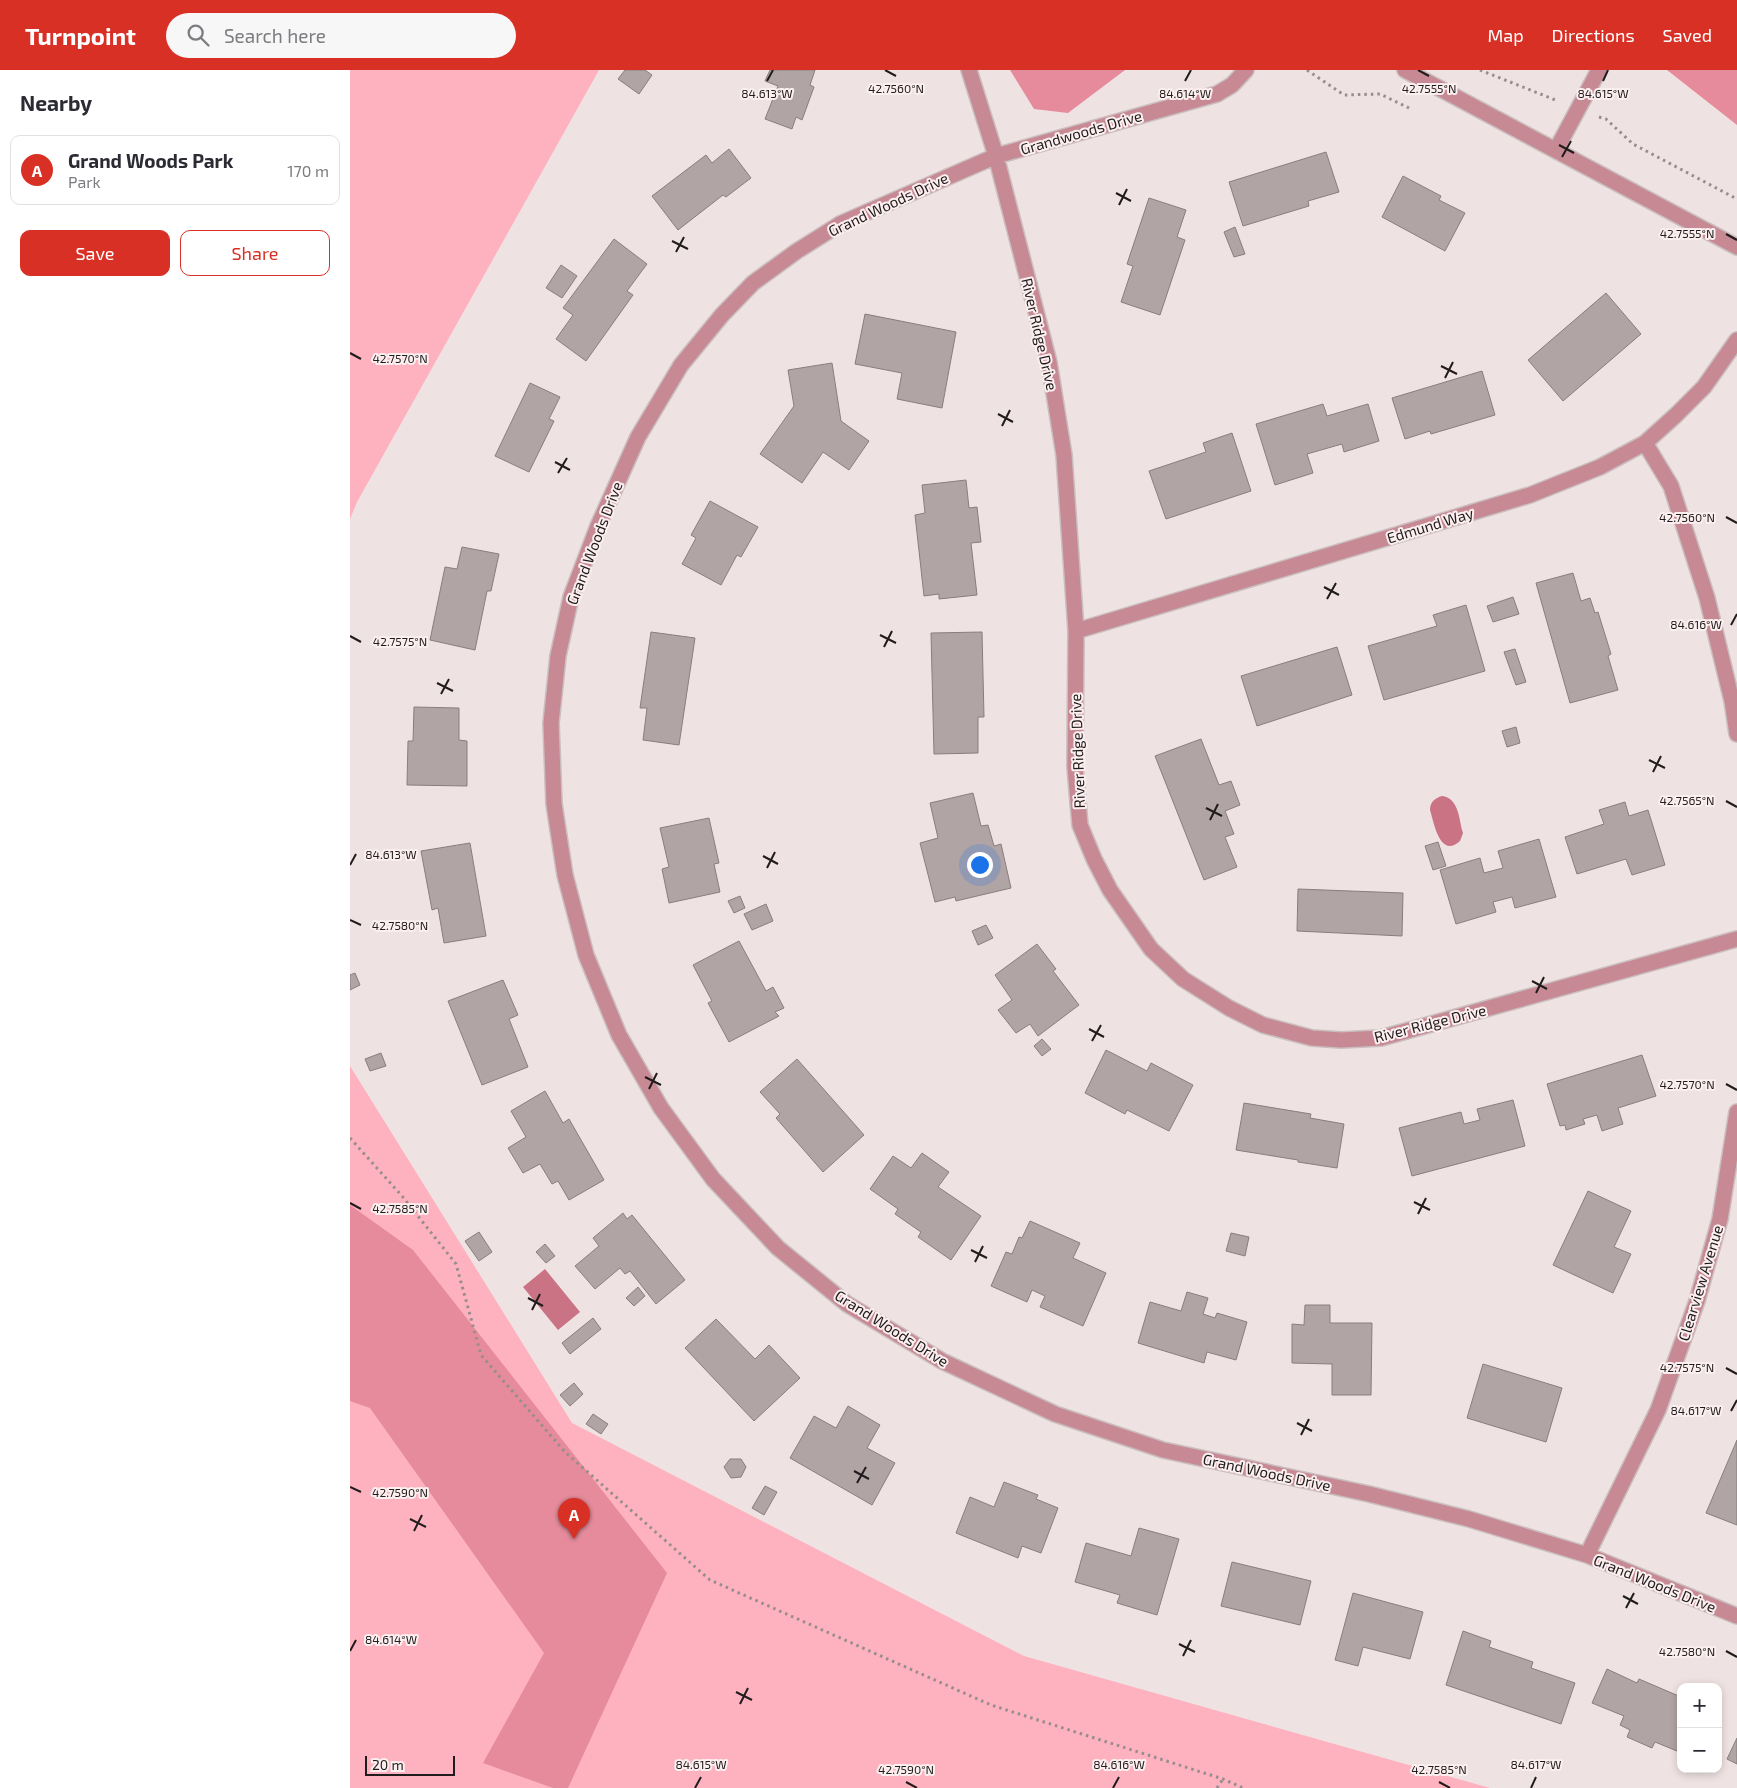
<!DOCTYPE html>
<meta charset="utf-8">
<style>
:root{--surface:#fff;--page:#f7f7f7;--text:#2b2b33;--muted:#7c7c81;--line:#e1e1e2;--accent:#d93025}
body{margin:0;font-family:"Exo 2",sans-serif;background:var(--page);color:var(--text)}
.controls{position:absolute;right:15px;bottom:15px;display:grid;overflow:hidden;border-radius:10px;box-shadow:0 2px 8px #0003}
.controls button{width:45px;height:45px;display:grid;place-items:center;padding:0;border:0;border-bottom:1px solid var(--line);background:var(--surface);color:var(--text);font:25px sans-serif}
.scale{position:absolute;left:15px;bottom:12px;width:90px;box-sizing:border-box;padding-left:5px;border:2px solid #201b1c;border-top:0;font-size:14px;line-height:18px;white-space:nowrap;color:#201b1c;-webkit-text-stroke:4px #fceff0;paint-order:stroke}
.you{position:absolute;left:629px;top:794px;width:18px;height:18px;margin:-12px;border:4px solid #fff;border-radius:50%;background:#1a73e8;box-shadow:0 0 0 8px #1a73e833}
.badge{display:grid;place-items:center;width:32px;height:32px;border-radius:50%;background:var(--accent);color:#fff;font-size:16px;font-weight:700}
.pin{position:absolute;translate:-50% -41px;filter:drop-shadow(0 1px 2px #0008)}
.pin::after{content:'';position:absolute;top:26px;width:18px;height:15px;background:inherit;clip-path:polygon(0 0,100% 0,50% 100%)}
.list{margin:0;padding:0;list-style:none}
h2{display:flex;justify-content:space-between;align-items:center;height:65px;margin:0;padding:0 20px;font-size:21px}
h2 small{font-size:16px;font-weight:400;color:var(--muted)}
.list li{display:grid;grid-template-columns:32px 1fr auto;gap:15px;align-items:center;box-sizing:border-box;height:70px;margin:0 10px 10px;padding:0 10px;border:1px solid var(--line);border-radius:10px}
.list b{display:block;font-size:19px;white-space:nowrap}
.list p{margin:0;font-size:16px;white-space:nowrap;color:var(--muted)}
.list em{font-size:16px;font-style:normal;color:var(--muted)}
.actions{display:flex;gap:10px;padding:15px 20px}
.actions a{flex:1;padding:11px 0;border:1px solid var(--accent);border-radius:10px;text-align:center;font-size:18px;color:var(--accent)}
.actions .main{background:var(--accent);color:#fff}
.icon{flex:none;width:28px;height:28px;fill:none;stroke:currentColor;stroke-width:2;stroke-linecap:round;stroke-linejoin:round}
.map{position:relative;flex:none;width:1387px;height:1718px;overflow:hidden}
header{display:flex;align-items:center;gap:30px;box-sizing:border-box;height:70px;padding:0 25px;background:var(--accent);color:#fff}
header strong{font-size:24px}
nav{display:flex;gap:28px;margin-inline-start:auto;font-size:18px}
.search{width:350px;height:45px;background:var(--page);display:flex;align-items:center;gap:12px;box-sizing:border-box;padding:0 18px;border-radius:28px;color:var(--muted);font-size:19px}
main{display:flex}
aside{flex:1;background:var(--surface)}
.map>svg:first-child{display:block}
.green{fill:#feb1be}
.forest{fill:#e58b9b}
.water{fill:#ca7384}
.building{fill:#b0a4a5;stroke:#897e7f}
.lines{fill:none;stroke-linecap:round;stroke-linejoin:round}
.minor-casing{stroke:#cabebf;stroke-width:18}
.path{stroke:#978d8e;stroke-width:3;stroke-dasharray:2.5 4;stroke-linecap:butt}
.minor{stroke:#c78993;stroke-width:15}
.ticks{fill:none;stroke:#201b1c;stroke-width:2}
.labels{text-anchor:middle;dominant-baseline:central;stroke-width:4;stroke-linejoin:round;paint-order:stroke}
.street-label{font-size:15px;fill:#201b1c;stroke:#fceff0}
.ticks-label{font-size:12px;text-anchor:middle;fill:#201b1c;stroke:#fceff0;stroke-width:4;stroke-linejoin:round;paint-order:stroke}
</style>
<header>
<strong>Turnpoint</strong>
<div class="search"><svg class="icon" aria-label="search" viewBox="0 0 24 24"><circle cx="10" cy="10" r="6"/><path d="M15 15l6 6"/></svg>Search here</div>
<nav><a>Map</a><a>Directions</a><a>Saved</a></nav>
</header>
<main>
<aside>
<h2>Nearby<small></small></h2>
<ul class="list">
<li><span class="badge">A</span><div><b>Grand Woods Park</b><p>Park</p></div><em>170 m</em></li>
</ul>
<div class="actions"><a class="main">Save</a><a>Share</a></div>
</aside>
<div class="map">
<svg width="1387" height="1718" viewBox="0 0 1387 1718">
<rect width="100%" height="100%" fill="#efe2e3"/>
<path class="green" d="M0 0H249L7 432 0 449Z
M0 996 222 1353 674 1586 1140 1718H0Z"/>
<path class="forest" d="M660 0H775L718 43 684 39Z
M1317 0H1387V55Z
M0 1135 63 1180 317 1503 218 1718H203L133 1693 194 1583 20 1338 0 1331Z"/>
<path class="water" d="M1092 726C1108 728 1109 747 1112 760L1113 763 1110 771C1090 789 1084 753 1080 740 1080 732 1085 728 1092 726Z
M195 1199 230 1242 208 1260 173 1217Z"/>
<path class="building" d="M275 0H295L302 5 289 24 268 9Z
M420 0H465L460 15 464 17 452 50 446 47 442 59 415 49 428 16 415 11Z
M379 79 401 108 376 127 373 125 328 160 302 126 356 85 362 93Z
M976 82 989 122 958 131 959 136 893 156 879 112Z
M1053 106 1091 126 1089 130 1115 143 1095 181 1032 147Z
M799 128 836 140 827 167 835 170 810 245 771 232 783 196 777 194Z
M885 157 895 184 884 187 874 162Z
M264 169 297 194 277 221 283 225 236 291 206 269 223 245 213 238Z
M211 195 227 206 212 228 196 218Z
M1256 223 1291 264 1213 331 1178 290Z
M515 244 606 262 592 338 547 329 552 303 505 294Z
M482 293 491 351 519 371 499 400 473 382 452 413 410 384 444 336 438 300Z
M1132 301 1145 345 1081 364 1080 361 1055 369 1042 328Z
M180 313 210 327 199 349 204 351 179 402 145 386Z
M973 334 977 346 1018 334 1029 371 994 382 992 374 957 384 963 403 925 415 906 354Z
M882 363 901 421 816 449 799 401 856 382 853 373Z
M616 410 619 438 627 437 631 472 621 473 627 525 589 529V524L574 526 565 445 575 443 572 415Z
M360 431 408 457 391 487 387 485 371 515 332 494 346 468 341 465Z
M112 477 149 484 141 521H137L125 580 80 570 95 497 107 499Z
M1223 503 1231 531 1240 528 1245 543 1248 542 1261 584 1258 586 1268 620 1220 633 1186 513Z
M1163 527 1169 544 1143 552 1137 536Z
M1116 535 1135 601 1034 630 1018 576 1087 556 1083 545Z
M301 562 345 568 329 675 293 670 297 638H290Z
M632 562 634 647H628V683L584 684 581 563Z
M987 577 1002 625 907 656 891 606Z
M1165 579 1176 612 1166 615 1154 582Z
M64 637 109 638V670L117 671V716L57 715 58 671H63Z
M1166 657 1170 673 1157 677 1152 661Z
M851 669 869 715 881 711 890 735 875 741 884 764 875 767 887 797 854 810 805 686Z
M623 723 631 756 638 755 644 776 651 774 661 818 606 831 605 827 585 832 570 773 588 768 580 733Z
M1275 732 1279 746 1298 740 1315 795 1282 805 1276 789 1227 804 1215 767 1254 754 1249 740Z
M359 748 369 793 364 794 370 822 319 833 312 799 319 797 310 758Z
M1189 769 1206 827 1165 838 1162 827 1143 832 1146 842 1106 854 1090 800 1130 788 1134 803 1153 798 1148 781Z
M1088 772 1096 796 1083 800 1075 776Z
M120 773 136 866 94 873 88 838 82 840 71 781Z
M948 819 1053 823 1052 866 947 861Z
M390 826 395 838 384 843 378 831Z
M416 834 423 851 402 860 394 844Z
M636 855 643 868 628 875 622 861Z
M389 871 416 921 423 917 434 938 425 942 429 946 379 972 358 933 362 931 343 895Z
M687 874 706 899 703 901 729 935 688 966 680 954 666 963 648 940 662 930 645 905Z
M5 903 10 915 0 920V905Z
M153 910 168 945 159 949 178 997 132 1015 98 931Z
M692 969 701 979 692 986 684 976Z
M756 980 797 1001 801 993 843 1015 819 1061 777 1040 775 1044 735 1023Z
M31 983 36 996 20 1001 15 989Z
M1292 985 1306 1026 1268 1038 1273 1054 1252 1061 1247 1045 1233 1049 1235 1054 1216 1060 1215 1055 1210 1056 1197 1014Z
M447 989 514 1065 473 1102 426 1048 430 1044 410 1022Z
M195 1021 213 1053 219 1049 254 1110 219 1130 208 1111 202 1114 190 1094 173 1103 158 1078 176 1067 161 1041Z
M1163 1030 1175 1076 1062 1106 1049 1058 1111 1042 1114 1054 1130 1050 1127 1039Z
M894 1033 961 1044 960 1048 994 1054 987 1098 948 1092V1090L886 1080Z
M572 1083 599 1102 588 1117 631 1146 601 1190 568 1167 571 1162 545 1144 548 1139 520 1119 543 1086 561 1098Z
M1238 1121 1281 1141 1264 1177 1281 1184 1263 1223 1203 1195Z
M273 1143 277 1149 282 1145 335 1210 306 1234 280 1201 275 1204 270 1198 245 1219 225 1196 249 1176 243 1168Z
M680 1151 730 1173 723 1188 756 1203 733 1256 690 1237 695 1226 682 1220 677 1232 641 1216 656 1182 662 1184 669 1167 672 1168Z
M129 1162 142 1182 129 1191 115 1171Z
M881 1163 899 1167 895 1186 876 1181Z
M195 1174 205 1186 196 1193 186 1182Z
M288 1217 295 1226 284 1236 276 1228Z
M837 1222 858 1228 853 1244 865 1248 867 1243 897 1252 886 1290 857 1282 854 1293 788 1273 800 1232 831 1241Z
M955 1235H980V1253H1022L1021 1325H982V1294L942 1293V1254L954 1255Z
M243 1248 251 1259 220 1284 212 1273Z
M366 1249 405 1289 419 1275 450 1308 404 1351 335 1278Z
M1133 1294 1212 1318 1196 1372 1117 1348Z
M224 1313 233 1324 220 1336 210 1325Z
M498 1336 530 1355 517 1378 545 1393 522 1435 440 1388 464 1346 486 1358Z
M243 1344 258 1354 251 1364 236 1354Z
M1387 1370V1455L1356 1443Z
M380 1389H391L396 1397 391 1407 381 1408 374 1397Z
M654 1412 688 1425 686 1429 708 1438 691 1483 672 1476 668 1488 606 1463 620 1427 644 1437Z
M415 1416 427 1422 414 1445 402 1438Z
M789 1458 829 1469 807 1545 767 1533 770 1525 725 1512 736 1473 781 1486Z
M882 1492 961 1511 950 1555 871 1536Z
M1003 1523 1073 1542 1060 1589 1013 1577 1008 1596 985 1590Z
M1113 1561 1141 1571 1139 1577 1183 1592 1181 1598 1225 1613 1211 1654 1096 1615Z
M1257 1599 1287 1613 1289 1609 1331 1627V1673L1327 1681 1305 1672 1302 1678 1277 1667 1280 1660 1270 1655 1274 1646 1242 1633Z
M1387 1668V1694L1377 1689Z"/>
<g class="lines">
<defs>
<path id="minor" d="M619 0 646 86 699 292 714 385 726 561 725 697 730 755 744 789 760 820 801 879 833 909 879 938 913 955 962 968 991 970 1031 968 1387 869
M896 0 882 15 867 24 646 86 490 154 447 181 403 213 372 245 331 295 288 367 248 456 221 527 208 586 201 653 204 734 215 805 236 885 269 965 311 1038 363 1109 428 1178 497 1234 592 1291 705 1344 813 1380 1019 1424 1119 1449 1237 1485 1387 1546
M1055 0 1387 177
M1206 80 1249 0
M1295 373 1321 416 1357 528 1382 631 1387 664
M726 561 1180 425 1250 397 1295 373 1326 345 1354 317 1387 270
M1237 1485 1308 1340 1347 1231 1370 1149 1387 1042"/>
</defs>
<use href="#minor" class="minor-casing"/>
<path class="path" d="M957 0 994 25 1030 24 1059 38
M1130 0 1208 31
M1249 47 1256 49 1283 74 1387 129
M0 1068 52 1126 106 1194 131 1285 215 1382 360 1510 641 1635 873 1709 893 1718
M867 1718 873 1709"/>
<use href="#minor" class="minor"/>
</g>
<path class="ticks" d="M535 0 546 6M1068 0 1079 6M417 11 423 0M835 11 841 0M1253 11 1258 0M1209 75 1224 83M1212 87 1221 71M766 123 781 131M769 135 777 119M1376 164 1387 170M322 171 338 179M326 182 334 167M0 283 11 289M1091 296 1107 304M1095 308 1103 292M648 344 663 352M652 356 660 340M205 392 220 400M208 403 217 388M1376 447 1387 453M974 517 989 525M977 529 986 513M1381 555 1387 544M530 565 546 573M0 566 11 572M534 577 542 561M87 613 103 621M91 624 99 609M1299 690 1315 698M1303 702 1311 686M1376 731 1387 737M856 738 872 746M860 750 868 734M413 786 428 794M0 795 6 784M417 798 425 782M0 850 11 855M1182 911 1197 919M1186 923 1194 907M739 959 754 967M742 971 751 955M295 1007 311 1015M1376 1014 1387 1020M299 1019 307 1003M1064 1132 1080 1140M0 1133 11 1139M1068 1144 1076 1128M621 1180 637 1188M625 1192 633 1176M178 1228 193 1236M182 1240 190 1224M1376 1298 1387 1304M1381 1341 1387 1330M947 1353 962 1361M951 1365 959 1349M504 1401 519 1409M507 1413 516 1397M0 1417 11 1422M60 1449 76 1457M64 1461 72 1445M1273 1526 1288 1534M1276 1538 1284 1523M829 1574 845 1582M0 1581 6 1570M1376 1581 1387 1587M833 1586 841 1570M386 1622 402 1630M390 1634 398 1618M556 1712 567 1718M1089 1712 1100 1718M345 1718 351 1707M763 1718 769 1707M1181 1718 1186 1707"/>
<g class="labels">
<g class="street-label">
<text transform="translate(731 62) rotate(-16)">Grandwoods Drive</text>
<text transform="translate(538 134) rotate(-25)">Grand Woods Drive</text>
<text transform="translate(690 264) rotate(77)">River Ridge Drive</text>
<text transform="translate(1080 455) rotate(-17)">Edmund Way</text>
<text transform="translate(244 473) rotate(-69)">Grand Woods Drive</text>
<text transform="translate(727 681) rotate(-92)">River Ridge Drive</text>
<text transform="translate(1080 953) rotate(-14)">River Ridge Drive</text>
<text transform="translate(1350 1213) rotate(-73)">Clearview Avenue</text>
<text transform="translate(542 1258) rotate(32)">Grand Woods Drive</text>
<text transform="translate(917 1402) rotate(12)">Grand Woods Drive</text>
<text transform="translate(1305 1513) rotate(22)">Grand Woods Drive</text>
</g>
</g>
<g class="ticks-label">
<text x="546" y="23">42.7560°N</text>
<text x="1079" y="23">42.7555°N</text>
<text x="417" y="28">84.613°W</text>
<text x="835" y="28">84.614°W</text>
<text x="1253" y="28">84.615°W</text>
<text x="1337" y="168">42.7555°N</text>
<text x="50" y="293">42.7570°N</text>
<text x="1337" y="452">42.7560°N</text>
<text x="1346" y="559">84.616°W</text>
<text x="50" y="576">42.7575°N</text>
<text x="1337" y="735">42.7565°N</text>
<text x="41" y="789">84.613°W</text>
<text x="50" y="860">42.7580°N</text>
<text x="1337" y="1019">42.7570°N</text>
<text x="50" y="1143">42.7585°N</text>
<text x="1337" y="1302">42.7575°N</text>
<text x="1346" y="1345">84.617°W</text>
<text x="50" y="1427">42.7590°N</text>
<text x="41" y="1574">84.614°W</text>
<text x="1337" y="1586">42.7580°N</text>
<text x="351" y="1699">84.615°W</text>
<text x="769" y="1699">84.616°W</text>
<text x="1186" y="1699">84.617°W</text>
<text x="556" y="1704">42.7590°N</text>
<text x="1089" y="1704">42.7585°N</text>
</g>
</svg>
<div class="controls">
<button>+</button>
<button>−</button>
</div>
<div class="scale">20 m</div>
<div class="you"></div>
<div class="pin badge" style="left:224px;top:1469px">A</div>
</div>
</main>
